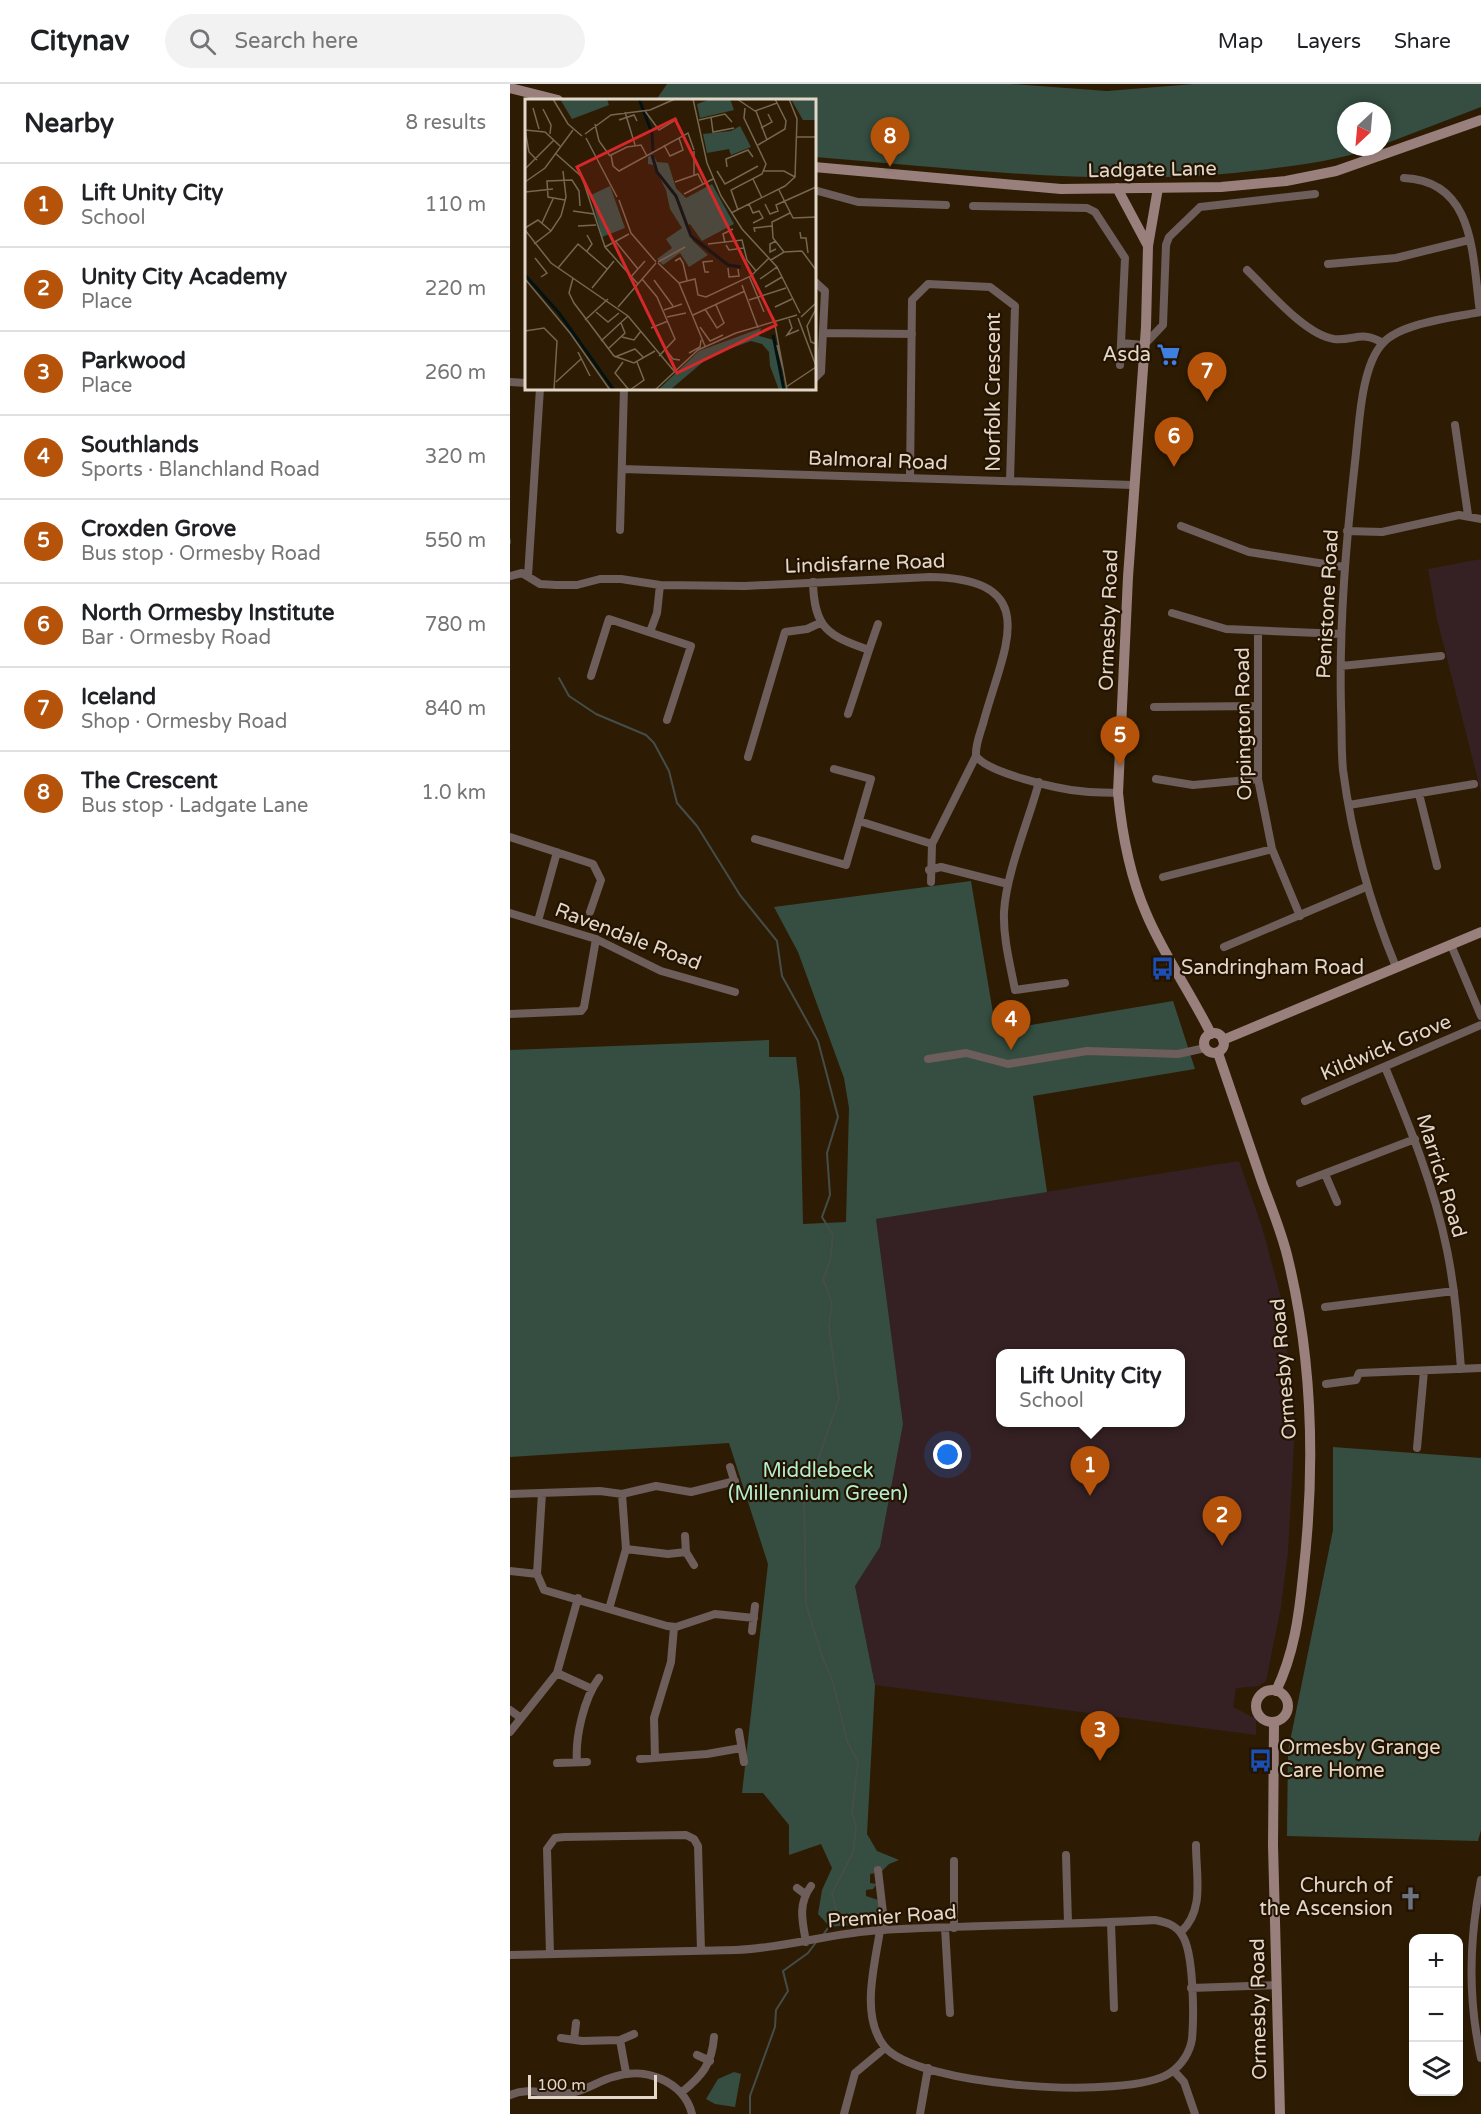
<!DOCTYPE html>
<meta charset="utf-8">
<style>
:root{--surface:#fff;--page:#f2f2f2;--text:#202124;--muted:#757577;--line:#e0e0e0;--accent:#b45309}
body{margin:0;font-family:"Varela Round",sans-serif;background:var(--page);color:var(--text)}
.controls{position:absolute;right:18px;bottom:18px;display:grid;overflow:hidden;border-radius:12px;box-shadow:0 3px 9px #0003}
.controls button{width:54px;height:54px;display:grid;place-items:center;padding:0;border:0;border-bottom:2px solid var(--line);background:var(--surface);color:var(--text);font:30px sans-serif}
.compass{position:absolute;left:827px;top:18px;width:54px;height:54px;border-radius:50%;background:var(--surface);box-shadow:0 3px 9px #0003;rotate:206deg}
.scale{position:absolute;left:18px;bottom:15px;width:129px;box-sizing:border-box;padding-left:6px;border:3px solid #e2d7c8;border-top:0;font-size:16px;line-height:21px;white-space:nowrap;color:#e2d7c8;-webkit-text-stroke:4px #231300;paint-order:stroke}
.you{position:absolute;left:438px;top:1371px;width:21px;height:21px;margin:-15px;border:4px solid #fff;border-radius:50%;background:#1a73e8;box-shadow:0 0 0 9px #1a73e833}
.badge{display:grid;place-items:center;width:39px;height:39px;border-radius:50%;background:var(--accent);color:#fff;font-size:20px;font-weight:700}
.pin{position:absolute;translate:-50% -50px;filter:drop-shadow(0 2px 3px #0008)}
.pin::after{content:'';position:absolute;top:32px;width:21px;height:18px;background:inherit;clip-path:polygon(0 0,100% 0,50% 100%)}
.popup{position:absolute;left:486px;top:1265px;width:189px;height:78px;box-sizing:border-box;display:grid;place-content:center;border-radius:12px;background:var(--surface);filter:drop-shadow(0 2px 4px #0005);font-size:20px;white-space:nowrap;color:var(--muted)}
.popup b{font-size:22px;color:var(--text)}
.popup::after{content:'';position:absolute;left:50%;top:100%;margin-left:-12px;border:12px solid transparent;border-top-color:var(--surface)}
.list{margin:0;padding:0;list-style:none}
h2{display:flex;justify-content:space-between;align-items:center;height:78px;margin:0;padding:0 24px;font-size:26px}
h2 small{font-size:20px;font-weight:400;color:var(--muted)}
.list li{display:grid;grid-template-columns:39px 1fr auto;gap:18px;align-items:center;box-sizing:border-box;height:84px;padding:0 24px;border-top:2px solid var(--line)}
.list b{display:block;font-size:22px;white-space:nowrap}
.list p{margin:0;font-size:20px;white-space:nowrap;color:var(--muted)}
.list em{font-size:20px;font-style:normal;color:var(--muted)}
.icon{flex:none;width:33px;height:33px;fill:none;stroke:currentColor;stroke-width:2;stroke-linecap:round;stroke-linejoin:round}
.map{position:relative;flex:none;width:971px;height:2030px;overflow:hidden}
header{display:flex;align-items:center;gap:36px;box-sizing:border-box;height:84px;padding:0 30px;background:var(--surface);border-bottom:2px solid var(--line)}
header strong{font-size:28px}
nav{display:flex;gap:33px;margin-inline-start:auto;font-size:21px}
.search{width:420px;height:54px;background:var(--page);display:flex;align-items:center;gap:15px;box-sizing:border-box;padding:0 21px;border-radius:33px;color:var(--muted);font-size:22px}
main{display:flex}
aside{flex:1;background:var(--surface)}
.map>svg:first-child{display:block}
.education{fill:#352123;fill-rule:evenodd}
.green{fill:#354e41}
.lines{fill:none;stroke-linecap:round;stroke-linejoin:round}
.stream{stroke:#444d49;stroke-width:2}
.street{stroke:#6d5d5b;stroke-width:8}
.secondary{stroke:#99807d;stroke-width:10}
.labels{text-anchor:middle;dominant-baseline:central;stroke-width:4.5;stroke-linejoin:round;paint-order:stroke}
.street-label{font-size:20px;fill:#e2d7c8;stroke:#231300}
.poi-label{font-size:20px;fill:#e2d7c8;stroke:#231300;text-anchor:end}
.park-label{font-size:20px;fill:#b4eecf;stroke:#231300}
.inset-river{fill:none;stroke:#001213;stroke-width:3}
.inset-road{fill:none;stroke:#756752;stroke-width:1.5}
.view{fill:#d62828;fill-opacity:0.15;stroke:#d62828;stroke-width:3}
.inset-edge{fill:none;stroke:#e2d7c8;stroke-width:3}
</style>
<header>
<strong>Citynav</strong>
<div class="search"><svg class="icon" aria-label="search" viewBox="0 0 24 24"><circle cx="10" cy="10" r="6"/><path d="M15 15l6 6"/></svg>Search here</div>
<nav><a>Map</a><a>Layers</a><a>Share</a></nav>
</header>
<main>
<aside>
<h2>Nearby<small>8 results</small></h2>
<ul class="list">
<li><span class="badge">1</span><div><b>Lift Unity City</b><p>School</p></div><em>110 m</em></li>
<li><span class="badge">2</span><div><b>Unity City Academy</b><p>Place</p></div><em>220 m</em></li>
<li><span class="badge">3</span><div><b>Parkwood</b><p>Place</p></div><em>260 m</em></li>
<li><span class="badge">4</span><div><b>Southlands</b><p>Sports · Blanchland Road</p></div><em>320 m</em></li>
<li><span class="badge">5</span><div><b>Croxden Grove</b><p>Bus stop · Ormesby Road</p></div><em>550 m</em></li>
<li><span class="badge">6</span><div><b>North Ormesby Institute</b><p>Bar · Ormesby Road</p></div><em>780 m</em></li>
<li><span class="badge">7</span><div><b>Iceland</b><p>Shop · Ormesby Road</p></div><em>840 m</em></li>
<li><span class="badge">8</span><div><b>The Crescent</b><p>Bus stop · Ladgate Lane</p></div><em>1.0 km</em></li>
</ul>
</aside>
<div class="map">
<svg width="971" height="2030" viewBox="0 0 971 2030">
<rect width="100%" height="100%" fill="#2d1c03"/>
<path class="education" d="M971 475V708L927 535 918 485Z
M729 1077 752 1143 773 1221 771 1222 783 1308 784 1361 778 1468 771 1523 756 1597 749 1602 726 1604 723 1623 746 1635V1651L365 1601 345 1502 370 1463 393 1340 366 1135ZM490 1270H670V1338H490Z"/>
<path class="green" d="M157 0H501L597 7 684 0H971V23L872 61V27H836V63H865C830 76 796 80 759 85 608 105 455 85 305 73L304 16H146Z
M461 797 486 947 663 917 685 985 523 1012 537 1108 366 1135 393 1340 370 1463 345 1502 365 1601 357 1750 367 1767 389 1776 379 1780 372 1787 371 1783H365L366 1789 360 1790V1799L367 1800 363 1805 356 1806V1812L368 1816 370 1831 367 1838 320 1843 308 1830 312 1806 322 1784 311 1760 279 1771V1741L253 1709H232L258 1480 219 1359 0 1373V966L259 956V973H286L290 1007 293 1140 336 1138 339 1024 334 994 288 868 264 823Z
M823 1363 971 1374V1746L968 1757 777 1752 778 1667 823 1446Z
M224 1988 231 1990 225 2023 205 2020 196 2015 208 1995Z"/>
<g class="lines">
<path class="stream" d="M0 456V459
M49 594 59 612 86 630 136 651 144 659 159 687 167 719 187 742 230 811 267 857 272 892 308 957 328 1033 317 1069 320 1111 312 1133 323 1151 320 1178 313 1195 322 1219 319 1243 329 1315 294 1416 296 1520 312 1572 323 1598 337 1657 348 1678 342 1728 346 1742 343 1769 322 1809 327 1831 313 1851
M240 2030V2012L265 1943 266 1926 278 1907 273 1887 298 1869 307 1857"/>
<path class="street" d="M894 94C966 97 962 173 970 228
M304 106 348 118 436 121
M463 122 577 124 585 128 615 174 610 281
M818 180 886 174 959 156
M737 186C758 206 795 251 824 255 845 257 851 246 873 259
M304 197 315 207 311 288 304 295
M313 249 402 250
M611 259 634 261 653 241 656 161 659 153 690 123 805 110
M0 298 16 299
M945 341 958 431
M112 385 623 401
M400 394 402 216 418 200 480 203 505 222 500 397
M671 442 739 468 834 483
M110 446 114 304
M837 447 872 448 949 431 971 435
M0 492 12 489 30 500 46 501H67L90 495H111L150 501 235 502 420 493C535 495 494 563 474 636 471 648 465 660 466 672 478 689 548 705 570 707 582 709 595 708 608 709
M18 492 30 304
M303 498C304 544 318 552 359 566L338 630
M662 529 716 545 831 550
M140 548 147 529 150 501
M748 548V695L762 765 790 832
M359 566 368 540
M831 582 931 572
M81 592 99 535 181 562 157 636
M644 623 747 622
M238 673 275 548 297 545 310 539
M646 695 683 701 748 695
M529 698C519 736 496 789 494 828 493 854 500 880 505 906L555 899
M909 710 927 782
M839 721 964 700
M349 737 422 760
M0 753 83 780 91 796 80 828
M245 755 336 781 361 695 324 685
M419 786 431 783 498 800
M653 793 762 765
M421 798 422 760 466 672
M0 829 86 855 151 887 225 908
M28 837 47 768
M941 861 971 932
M714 863 856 803
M886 883C860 820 842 755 833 686 831 666 832 644 831 623 829 540 836 459 845 378 849 346 850 283 873 259 891 239 945 233 971 228
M0 930 71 927 74 923 86 855
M418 975 456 969 498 980 577 967 668 970 695 964
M875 983C900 1043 924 1102 937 1166 945 1205 948 1245 951 1285
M795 1017 971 941
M815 1090 827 1118
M790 1099 905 1055
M815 1223 944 1207
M816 1300 846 1296 849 1289 971 1284
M907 1364 914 1287
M220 1383 229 1412
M32 1409 27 1490 34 1506 157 1542 166 1543 205 1530 244 1534
M0 1410 90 1407 112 1410 146 1402 181 1408 225 1397
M175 1452 176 1468 184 1481
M116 1465 158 1470 176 1468
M0 1487 27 1490
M99 1525 116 1465 112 1410
M242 1547 245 1522
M47 1589 82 1605
M0 1626 11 1634
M0 1648 47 1589 68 1514
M229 1648 234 1678
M145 1674 144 1634 161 1578 164 1543
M130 1675 197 1670 231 1664
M67 1678C65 1653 74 1614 89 1594
M47 1679 77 1678
M556 1771 558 1839
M444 1777V1844
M368 1786 375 1846
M971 1796C959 1855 958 1916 971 1974
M287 1804 295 1810
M601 1839 604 1924
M435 1844 440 1929
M671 1848C695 1826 686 1792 686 1761
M296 1858C292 1836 288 1820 301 1802
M40 1869 37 1765 45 1754 54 1753 176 1751 184 1755 188 1762 191 1867
M0 1871 226 1866C275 1864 321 1849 371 1846 462 1841 554 1841 645 1836 656 1838 666 1841 672 1851 684 1868 684 1933 682 1955 680 1968 672 1981 660 1989 618 2017 406 2003 374 1962 350 1931 365 1881 370 1846
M681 1904 767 1901
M51 1954 72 1957 110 1956 116 1989
M64 1956 66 1939
M110 1956 124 1950
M187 1971 200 1977
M664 1987 674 1998 685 2030
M172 2008C192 1992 202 1980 204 1953
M0 2011C20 2002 39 2013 60 2009 75 2007 88 1997 103 1993 134 1982 174 1997 182 2030
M334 2030 345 1989 375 1964
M410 2030 418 1984"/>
<path class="secondary" d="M0 4 48 16
M304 83 551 105 711 103 776 97 826 87 971 36
M607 104 638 162
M648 104 638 162 636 243 618 493 608 709C612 750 619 790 636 829 653 870 681 909 701 950
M694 959a10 10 0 1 1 20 0a10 10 0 1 1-20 0Z
M713 956 971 848
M708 969C723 1012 737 1055 752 1098 761 1123 772 1149 778 1175 803 1278 805 1388 793 1492 789 1532 784 1570 766 1607
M746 1622a16 16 0 1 1 32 0a16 16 0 1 1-32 0Z
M764 1639 763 1761 770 2030"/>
</g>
<defs>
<symbol id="supermarket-bare" viewBox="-9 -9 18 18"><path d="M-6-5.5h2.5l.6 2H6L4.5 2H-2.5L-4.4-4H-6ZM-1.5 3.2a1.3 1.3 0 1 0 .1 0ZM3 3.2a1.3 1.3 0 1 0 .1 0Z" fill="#3f7fe0" stroke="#231300" stroke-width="2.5" paint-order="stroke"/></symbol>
<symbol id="bus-bare" viewBox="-9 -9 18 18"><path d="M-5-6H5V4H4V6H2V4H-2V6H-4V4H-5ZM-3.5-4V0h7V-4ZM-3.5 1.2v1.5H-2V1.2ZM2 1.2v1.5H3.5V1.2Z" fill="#1a4fb4" stroke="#231300" stroke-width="2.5" paint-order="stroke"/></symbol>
<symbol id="church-bare" viewBox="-9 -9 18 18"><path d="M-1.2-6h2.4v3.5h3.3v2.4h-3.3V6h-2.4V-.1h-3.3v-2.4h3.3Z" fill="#6b7280" stroke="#231300" stroke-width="2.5" paint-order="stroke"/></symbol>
</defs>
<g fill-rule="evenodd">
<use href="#supermarket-bare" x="642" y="254" width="33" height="33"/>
<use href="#bus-bare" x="636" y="868" width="33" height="33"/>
<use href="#bus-bare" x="734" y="1660" width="33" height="33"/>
<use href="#church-bare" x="884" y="1798" width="33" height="33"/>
</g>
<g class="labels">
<g class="street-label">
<text transform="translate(642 86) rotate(-1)">Ladgate Lane</text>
<text transform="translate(484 308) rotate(-90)">Norfolk Crescent</text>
<text transform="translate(368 377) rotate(2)">Balmoral Road</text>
<text transform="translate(355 480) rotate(-2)">Lindisfarne Road</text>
<text transform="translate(818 520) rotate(-87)">Penistone Road</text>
<text transform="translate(599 536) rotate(-88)">Ormesby Road</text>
<text transform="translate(734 640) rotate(-91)">Orpington Road</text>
<text transform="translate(118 853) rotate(21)">Ravendale Road</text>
<text transform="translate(876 964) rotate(-23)">Kildwick Grove</text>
<text transform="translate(931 1092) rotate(73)">Marrick Road</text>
<text transform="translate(774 1285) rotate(-95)">Ormesby Road</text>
<text transform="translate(382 1833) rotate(-4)">Premier Road</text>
<text transform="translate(749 1925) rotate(-91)">Ormesby Road</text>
</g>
<g class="poi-label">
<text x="641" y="271">Asda</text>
<text x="671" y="884" text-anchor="start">Sandringham Road</text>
<text x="769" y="1664" text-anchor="start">Ormesby Grange<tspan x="769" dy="23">Care Home</tspan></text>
<text x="883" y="1802">Church of<tspan x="883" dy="23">the Ascension</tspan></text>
</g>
<g class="park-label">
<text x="308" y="1387">Middlebeck<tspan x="308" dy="23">(Millennium Green)</tspan></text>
</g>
</g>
<g transform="translate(15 15)">
<rect width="291" height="291" fill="#2d1c03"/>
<path d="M35 0H82L84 6 47 20ZM186 0H205L209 11 175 19 172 5ZM272 0H291V21H278L267 2ZM215 27 226 48 206 56 204 50 182 54 178 35 206 32ZM128 55 132 63 143 64 151 89 161 99 187 85 209 125 177 142 165 125 161 127 168 142 183 156 164 168 155 154 138 166 132 160 147 149 141 140 157 129 145 110 141 91 128 66 123 65V58ZM85 87 100 129 77 138 66 96ZM236 229 234 237 249 241 261 291H254L245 267 244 253 237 245 226 242 185 257 145 291H133L174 252Z" fill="#354e41"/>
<path class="inset-river" d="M114 0 127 34 128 52M127 56 132 73 151 97 166 137 203 166 216 168M0 176 34 214 89 291M228 179 247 217M248 236 259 291"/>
<path class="inset-road" d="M28 0 43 25 57 37M168 0 182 64 196 97 217 130 252 168 275 214M212 0 230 12 252 4M8 9 14 30M18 10 26 26 25 35M120 12 134 31 152 20M231 12 242 41M100 13 110 46M186 18 188 33 209 29M94 21 109 16 112 22M174 21 200 15 207 23M70 25 74 42 85 57M236 29 247 23 243 15M0 31 20 33 35 47M0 31 4 53 12 61M60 35 86 16 125 11 150 0M272 38H291M61 39 92 98M139 46 145 57 158 51 154 39M233 46 260 30 261 22 250 0M169 52V76M30 54 57 78 80 148 113 185M88 67 94 72 163 34 169 51M88 67 86 56 102 48 116 46 122 57M202 68 201 60 223 51 228 58M0 70 29 41M192 72 200 85 233 67M239 72H259L270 78M228 80 237 99M0 83 20 69 48 31M150 83 173 75 178 85M254 91 268 119 291 118M0 93 28 90M159 95 188 80M40 101 23 98 22 82 47 81 54 92 55 107M94 101 106 134 131 163M224 105 228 114 234 112 238 119 228 124M240 105 245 115 253 112 251 106 291 88M213 111 206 91 237 75 241 65 219 19 220 9M48 112 69 115M206 114 260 87 270 78 272 20 264 0M17 124 28 100M53 127 71 126M0 129 13 121 26 132M0 131 26 164 103 217 149 272M230 133 229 129 247 127M275 133 276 139H281L283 154M62 136 67 145 62 152M251 142 245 145V153L251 150M91 143 113 170M200 144 198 135 208 130M9 145 26 132 36 117 41 98 38 72M183 145 217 141 222 161 231 172M201 146 204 151 219 149M80 148 104 135M277 152 291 171M259 153 248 139 247 123 265 114M10 159 22 174 16 178M246 161 259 153 277 152M150 162 155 159 158 164 162 181M133 163 160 148M133 164 154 184 180 247M33 169 53 145 82 170M203 169 204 178 214 177 213 170M184 173H180L178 163 188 162M224 177 239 213M48 179 44 194 49 204 89 257 109 264 130 252M105 179 120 162M0 180 45 234 85 291M117 180 132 198 150 240 134 257M235 180 252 168M129 181 148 207M154 184 170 180 173 196 181 198 226 177 244 159M217 186 233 229M240 188 257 178M67 189 89 162M224 201 261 189M93 208 131 164M250 208 267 200M180 210 192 229 199 224 191 206M291 210 282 227 286 243 291 245M139 211 157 205M71 213 83 223 94 214M168 216 220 192M142 218 161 214M276 218 291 204M273 219 291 267M264 220 267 229 262 236 274 231M60 221 83 200M250 226 262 291M175 228 185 242 198 236M126 229 143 222M0 232 19 229 32 242 29 291M97 238 109 241 116 232M76 242 103 217M252 246 258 270M84 249 100 234 96 224M141 251 148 260 155 261M53 253 65 277M164 254 175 248 176 241M90 258 110 250 119 259M98 263 90 274 104 291M31 283 56 260M261 288 291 268M105 291 119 281 112 263M130 291 173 251 211 234 272 216"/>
<path class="view" d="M150 20 251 226 152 274 52 68Z"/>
<rect width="291" height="291" class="inset-edge"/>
</g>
</svg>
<div class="controls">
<button>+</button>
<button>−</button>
<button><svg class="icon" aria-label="layers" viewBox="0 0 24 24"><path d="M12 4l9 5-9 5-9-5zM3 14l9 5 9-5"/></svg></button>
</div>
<svg class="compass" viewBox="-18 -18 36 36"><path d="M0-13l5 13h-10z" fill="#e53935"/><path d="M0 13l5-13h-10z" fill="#757577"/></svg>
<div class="scale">100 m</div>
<div class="you"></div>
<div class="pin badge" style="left:580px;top:1412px">1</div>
<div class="popup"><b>Lift Unity City</b>School</div>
<div class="pin badge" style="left:712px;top:1462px">2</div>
<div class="pin badge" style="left:590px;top:1677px">3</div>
<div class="pin badge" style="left:501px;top:966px">4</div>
<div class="pin badge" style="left:610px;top:682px">5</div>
<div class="pin badge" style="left:664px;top:383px">6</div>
<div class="pin badge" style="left:697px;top:318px">7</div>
<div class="pin badge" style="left:380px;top:83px">8</div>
</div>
</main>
